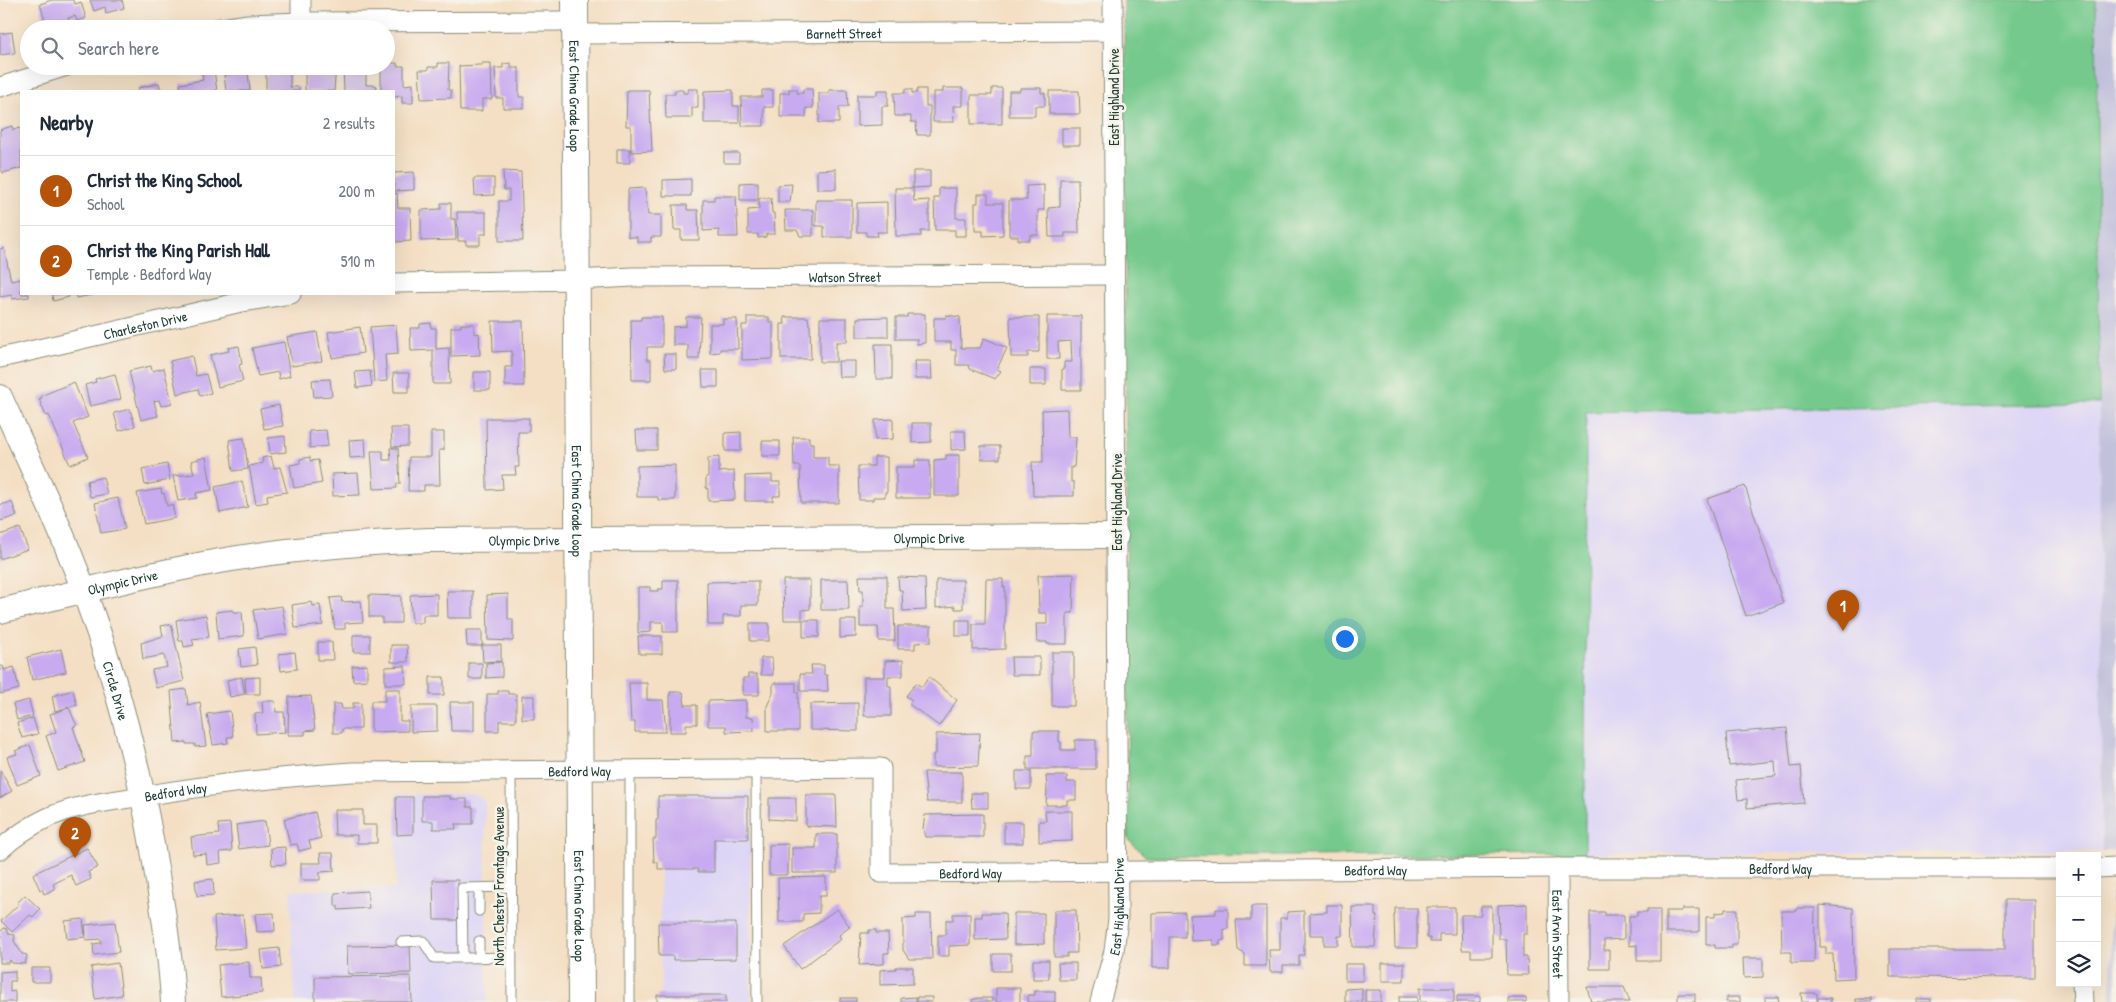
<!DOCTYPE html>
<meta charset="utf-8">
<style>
:root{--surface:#fff;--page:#f2f2f3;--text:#1f2937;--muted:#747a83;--line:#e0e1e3;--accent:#b45309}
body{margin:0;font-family:"Patrick Hand",sans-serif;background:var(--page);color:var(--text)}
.controls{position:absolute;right:15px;bottom:15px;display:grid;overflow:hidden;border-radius:0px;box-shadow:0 5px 20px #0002}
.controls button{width:45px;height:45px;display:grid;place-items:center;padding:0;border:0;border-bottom:1px solid var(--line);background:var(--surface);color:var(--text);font:25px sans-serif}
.you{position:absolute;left:1344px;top:638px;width:18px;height:18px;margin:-12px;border:4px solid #fff;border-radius:50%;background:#1a73e8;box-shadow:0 0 0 8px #1a73e833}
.badge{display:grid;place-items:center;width:32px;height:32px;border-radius:50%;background:var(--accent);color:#fff;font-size:16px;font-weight:700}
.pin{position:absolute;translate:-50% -41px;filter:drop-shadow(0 1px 2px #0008)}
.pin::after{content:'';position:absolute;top:26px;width:18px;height:15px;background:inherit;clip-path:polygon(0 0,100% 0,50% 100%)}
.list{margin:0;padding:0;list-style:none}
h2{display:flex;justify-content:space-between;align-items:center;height:65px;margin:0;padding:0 20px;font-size:21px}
h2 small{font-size:16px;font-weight:400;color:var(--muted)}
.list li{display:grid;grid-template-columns:32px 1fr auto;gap:15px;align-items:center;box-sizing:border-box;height:70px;padding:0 20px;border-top:1px solid var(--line)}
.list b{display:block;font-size:19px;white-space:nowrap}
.list p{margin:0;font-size:16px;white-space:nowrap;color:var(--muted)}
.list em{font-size:16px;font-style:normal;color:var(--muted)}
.icon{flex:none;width:28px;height:28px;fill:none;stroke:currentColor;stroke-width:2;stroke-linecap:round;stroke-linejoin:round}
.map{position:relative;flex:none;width:2116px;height:1002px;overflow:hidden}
.search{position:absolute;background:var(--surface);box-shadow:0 5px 20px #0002;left:20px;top:20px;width:375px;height:55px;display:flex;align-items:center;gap:12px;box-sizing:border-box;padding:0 18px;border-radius:28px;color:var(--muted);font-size:19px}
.panel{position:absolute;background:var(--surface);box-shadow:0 5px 20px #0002;left:20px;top:90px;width:375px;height:205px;border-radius:0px}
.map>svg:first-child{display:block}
.built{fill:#ddd5f6}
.industrial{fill:#c2c1dc}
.green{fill:#75c98c;stroke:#4a8360}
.building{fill:#c8aaf0}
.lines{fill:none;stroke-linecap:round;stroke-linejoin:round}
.service-casing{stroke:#8a8e7c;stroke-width:11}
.minor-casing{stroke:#8a8e7c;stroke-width:21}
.tertiary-casing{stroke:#8a8e7c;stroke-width:26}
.secondary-casing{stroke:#8a8e7c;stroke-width:28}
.service{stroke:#fff;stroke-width:9}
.minor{stroke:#fff;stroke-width:19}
.tertiary{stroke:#fff;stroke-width:24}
.secondary{stroke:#fff;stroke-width:26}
.labels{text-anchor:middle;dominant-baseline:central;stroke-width:5;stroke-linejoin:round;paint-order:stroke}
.street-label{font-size:14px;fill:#1f3d34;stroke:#f7f3e8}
</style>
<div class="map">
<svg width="2116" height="1002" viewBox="0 0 2116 1002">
<rect width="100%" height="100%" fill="#f7f3e8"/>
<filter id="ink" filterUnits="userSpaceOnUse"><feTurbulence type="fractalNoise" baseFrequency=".02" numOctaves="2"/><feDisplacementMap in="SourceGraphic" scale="10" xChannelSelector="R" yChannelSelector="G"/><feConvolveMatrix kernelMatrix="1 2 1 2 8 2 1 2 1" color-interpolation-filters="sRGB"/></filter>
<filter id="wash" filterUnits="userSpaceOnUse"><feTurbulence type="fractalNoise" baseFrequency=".0096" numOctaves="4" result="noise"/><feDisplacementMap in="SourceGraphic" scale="20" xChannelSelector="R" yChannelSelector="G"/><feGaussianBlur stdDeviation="1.12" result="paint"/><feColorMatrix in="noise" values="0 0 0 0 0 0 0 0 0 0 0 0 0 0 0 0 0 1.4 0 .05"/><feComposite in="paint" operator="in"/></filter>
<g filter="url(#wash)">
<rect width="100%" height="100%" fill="#f4dfc4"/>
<path class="built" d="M2099 404 2102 851 1585 854 1586 412Z
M750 791 751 1002H661L659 806 662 798 669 793Z
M396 794H471L479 796 485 803 487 1002H295L290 890 396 889Z"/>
<path class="industrial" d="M2096 0H2116V851H2102Z
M2111 886H2116V1002H2111Z"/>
<path class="green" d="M1124 0H2096L2099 404 1586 412 1585 854 1146 857 1128 839Z"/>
<g id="blocks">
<path class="building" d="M52 0H73L75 4 81 2 86 18 77 21 75 16 68 18 69 21 57 25 56 21 46 24 40 4Z
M90 0H122L124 8 106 13 105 7 94 11Z
M12 32 15 53 0 55V34Z
M387 63H397V66H404V85L413 84V103H402V96L394 97V91H381V66H386Z
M438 63H449L448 90H451V98L421 99 419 70H428V67H438Z
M482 63H491L492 99H482V111H460L459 66 479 65H482Z
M511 63V68H519V97H524V108H503V98H496L495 68H503V64Z
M266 66H290V87H299V91H266Z
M336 66 334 91H305V71H315V68Z
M343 66H366V85H376L377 91H344Z
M214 70 217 91H181L180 84 203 80 202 73Z
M248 72 250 91H226L224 75Z
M159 83 161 91H139L138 88Z
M943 88H963V106H953L954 122H933V92H943Z
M992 88H1002V124H971V95H992Z
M1020 88H1041V93H1045V106H1035V116H1009V91H1020Z
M688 89H698V108H692V118H666L665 94H675V90H683V93H688Z
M789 89H797V93H803V89H812L813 108H806V117H780V93H789Z
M905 89H912V93H917V89H926V106H930V135H917L916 122H911V116H895L894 93H905Z
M627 90H649L652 151 631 152V126H626Z
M733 90V106H739V123H704V91Z
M762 90H773V107H764V126H742L741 97H762Z
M829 90H847L848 107H839V123H819V93H829Z
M877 90H888V106H882V125L857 126V95H877Z
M1049 91H1079L1080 114H1049Z
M12 126 13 130 20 128 21 131V168L3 173 0 167V130Z
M1062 128H1080V145H1062Z
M617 149H630V163H617Z
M724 153H739V163H724Z
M836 169V189H817V170Z
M503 171 521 172 523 241H499V201H509V190H504Z
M913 171H930V187L913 188Z
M414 172V190L394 191V173Z
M474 178H494V195L475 196Z
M691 179V196H663V180Z
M1060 179H1078L1079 233H1065V237H1049L1048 208 1060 207Z
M758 182V200H740V183Z
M792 184 790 202H778V185Z
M1044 185V210H1038V235H1030V240H1018V236H1009V200H1027L1026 186Z
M645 188 648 215H661V237H651V242H637V237H628V189Z
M895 188H913L914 201 929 200V231H921V236H896Z
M939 188H956V218H966V236H955V230H935L934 198H939Z
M397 193 398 208H410L411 241 394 242V194Z
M978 194H988V203H1003V235L983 236V231H975V203H978Z
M714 196H736L738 237H719V230L703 231V200H714Z
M759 198H771L772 213H774L775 234H766V237L758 238V234H748V210L759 209Z
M816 200H852V237H824V226H816Z
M887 202V232H877L878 236H866V232H857V203Z
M441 203H451V219H455L456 240 421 241V210L441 209Z
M673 205H687V210H698L699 240H681V230H674Z
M785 210H813V236H800L797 230H786Z
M457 212H486V234H480V245H466V241H458Z
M4 248 11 281 21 279V294H29V297L12 299V295L0 297V249Z
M52 294H68L69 297 53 301Z
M75 294H93V295L76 298Z
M907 314H925V343L917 344V339H896V317H907Z
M946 315 960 317 961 348H980L984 338 1007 348 997 369 1001 371 995 379 970 369 969 365H956V350H951V342H934V318H946Z
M1047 316H1081V390H1062V369H1064V362H1072L1071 341 1058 342 1059 359H1047Z
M641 317H662V347H647V360H651V380H632L631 320H641Z
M686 317H701L699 359H688V345H673V327L686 326Z
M747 317H769V322H773V359L742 360V325H747Z
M784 317H808L809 325H810L811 359H781V324H785Z
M888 317V337H857V318Z
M1010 317H1039V352H1028V357H1011Z
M820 318H847V342H836V362H820Z
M723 319H737L738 349H720V352L710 353V324H723Z
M492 321H523L524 386H505V367H512V351L493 352Z
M431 323V328H436V349L449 348 450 384H433V350L411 351 410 328H420V324Z
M461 324H474V334L479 333 480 355 451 356V327H461Z
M396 325 398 354 385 355 387 381 374 382 370 327Z
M360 327 363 353 332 358 328 332Z
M317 332 322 361 292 366 287 337Z
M284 342 290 376 279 379 278 372 258 376 252 348Z
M875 344H892V379H876Z
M239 346 242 364 239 365 243 381 218 387 210 355 229 351 228 348Z
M664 354H676V369H665Z
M192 356 196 376 206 374 211 393 200 396 198 389 177 394 170 361Z
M838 361H855V377H839Z
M914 361H931L932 379H915Z
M151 366 152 371 164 368 172 403 161 406 159 400 154 401 158 416 141 420 129 371Z
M1030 369H1046V385H1030Z
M702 370H718V387H703Z
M370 371 372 386 357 388 355 372Z
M474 372H490V390H474Z
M393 373H409V392H394Z
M115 374 121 399 90 406 85 385 96 382 95 379Z
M330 379 332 396 314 397 312 380Z
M74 382 88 417 73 423 88 457 70 465 49 415 46 416 39 399 42 398 41 396Z
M279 405 283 426 264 429 260 409Z
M130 409 135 426 119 431 114 413Z
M1067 409 1068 437H1076L1074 467H1071V482H1074V496H1033L1032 462H1043L1042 410Z
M486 418H529V432H518L519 467H515L516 475H502L503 489 487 490Z
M893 419V439L875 440V420Z
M912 423H931V442L912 443Z
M391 428H408V446L392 447Z
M326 430 328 446 310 448 309 431Z
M636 430H657V450H637Z
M951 431H965L966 449 951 450Z
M431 432H444V450H439L440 485H424V491H408L409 457H431Z
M741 432V451H725V433Z
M285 436 286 452 270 454 268 438Z
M793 437H809V443H813V457H828V466H839V503H801L800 466H794Z
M244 438 248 469 233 471 229 440Z
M365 439 366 457 350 458 349 440Z
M762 441H780V456H762Z
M981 446H1000V459H981Z
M390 448H398L400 484H396L397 488 374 489 371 451H383V460H391Z
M946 455H959V496H934V460L946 459Z
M271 456 274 468 280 467 287 492 267 495 268 502 256 504 249 466 263 463 262 458Z
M206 457 212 490 196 493 197 498 178 501 173 476 194 474 191 461Z
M310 457V461L318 460 322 483 294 488 290 465 300 463V459Z
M719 457V472L734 471 735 500 708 501V488H706V477H708V458Z
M874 457H887V492H885V497H873V500H859L858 466H874Z
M915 460H930V498H896V467H915Z
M167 464 170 480 145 485 142 469Z
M675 465V500H658V497H637V466Z
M358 473 360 495 333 496 332 474Z
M772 475V482H780V496H773V501H745V476Z
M103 477 107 494 90 497 87 481Z
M242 481 248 507 220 513 215 487Z
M1745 486 1783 603 1746 616 1707 499Z
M161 489 162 494 164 493 167 506 172 504 175 518 144 524 137 493Z
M118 498 125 529 101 533 95 503Z
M12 502 17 516 0 521V505Z
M20 528 28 549 0 559V535Z
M1074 574 1073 613H1067V644H1047V642H1037L1036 624H1047V613H1039L1038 575Z
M859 576H887V609H894L895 641H879L878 627H860V607H863V590H860Z
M898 577 925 578 926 610 903 611 902 590H899Z
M986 579H1003V587H1005V649L973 650V624H985Z
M663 580H678V632H663V622H651V632L638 633V587H650V591H658V589H663Z
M783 580H810V609L802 610V620H784Z
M821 580H848L849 610H821Z
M936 580H963V609H955V606L936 608Z
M758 581V605H741V616H723V625H708L707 582Z
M447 591H473V618H448Z
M437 594V615H423V623H412L410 595Z
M508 594V619H513V641L488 640 487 595Z
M369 595 401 596V623H382V617H369Z
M341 597 342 602 361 601 363 622 345 623V629H335L330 598Z
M312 602 313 606 320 605 323 625 295 628 292 605Z
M282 606 287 634 258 639 253 610Z
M233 610V612H242L244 636 218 639 216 612Z
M206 615 209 637 192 639 194 645 184 647 183 641H179L176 620Z
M803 620H819V637H803Z
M840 620H856V637L840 638Z
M956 620H970V636H956Z
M750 623H769V641H750Z
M171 624 184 681 156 688 152 670 167 667 164 655 143 659 141 643 163 636 161 626Z
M898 626H931V642L915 643V649H898Z
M466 630H482V646H467Z
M353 635H370V652H353Z
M638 636H662V654H639Z
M318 642H332L333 660H318Z
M391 645H407L408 662H391Z
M482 645H501V661L483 662Z
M255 647 257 665 241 667 239 649Z
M61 649 66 672 32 680 27 657Z
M295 652 297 669 281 671 279 654Z
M1052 652H1074V706H1052Z
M1011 657H1040V675H1012Z
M761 658H772L773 675H761Z
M903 660V676H888V686H891V716H864V677H885V661Z
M502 662V677L486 678V663Z
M469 663H482V679H469Z
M367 665V680L353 681 352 666Z
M811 665H824V675H827L828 691H800V674H812Z
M0 666H3L4 670 14 667 19 689 0 694Z
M405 666 406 684H385V667Z
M748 674H757V679H759V695H743V678H748Z
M242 677 245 694 230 697 227 680Z
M260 677V694H246L245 678Z
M430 677H444V695H430Z
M929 677 957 700 939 726 909 704 912 700 906 696 916 683 922 687Z
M629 683H647V700H663L666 732H635V722H631Z
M773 683H796V692H798V731H767V706L773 693Z
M186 689 188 705 200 702 206 746 195 747V744H186V742L175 743 171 691Z
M385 689H400V721H408V731L371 732V701H385Z
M73 690 77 705 55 711 52 696Z
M498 691H508V694H516V721H499V731H487V694H498Z
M670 692H683L685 705H697V724H686V732H670Z
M311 696 315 730 305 731V735H288L289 697Z
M522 696H534V719H522Z
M29 700 33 716 17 720 13 704Z
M746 700V717H753L754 731 726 732V726H708V701Z
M262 701H275L276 712H284L285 732 256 734 255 714 263 713Z
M450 702H474V731H451Z
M353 703H361V729H342V733H333V704H341L342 709H353Z
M858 703V731L810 730V704Z
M411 706H437V731L411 732Z
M69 708 77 726 73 727 85 762 58 771 46 736 56 732 50 714Z
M230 711 233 737H227L228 743 213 745 207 714Z
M33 718 38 734 22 738 17 723Z
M1787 728 1791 767 1801 766 1804 803 1747 808V799L1738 800 1736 780 1776 776 1775 761 1729 766 1726 733Z
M1033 731H1059V742H1061V750H1075V740H1096V769H1027V756H1033Z
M980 733 978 766 933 767V754H936V734Z
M30 745 41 776 17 785 7 757 17 754 15 751Z
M0 770 12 791 0 798Z
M1016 771H1031V789H1016Z
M924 772H962V802H927Z
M1046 776H1067V782H1076V800H1067V805H1046L1047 788Z
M971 793H988V808H972Z
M806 795H836L837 827 806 826Z
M422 796H450V799H467V807H473V824H455L456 829H433V821H422Z
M658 796H748V839H714V872H698V869H658V862H654L653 839H656V820H658Z
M396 797H413V834L397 835Z
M769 798H796V821L769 819Z
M334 810H363V825H377V843H357V835H335Z
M1045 811H1072V841L1039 842V821H1046Z
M315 812 321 838 309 841 311 848 299 851 297 844 290 845 284 819Z
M983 814V837H925L923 829 925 815Z
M265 821 268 845 239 849 236 825Z
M1004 822H1023V843H1004Z
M230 823 232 851 220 852 221 863 207 865 206 854 193 855 191 837 219 834 218 824Z
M816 834H837V873H792V848H816Z
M788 844V875H769V845Z
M285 847 286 864 272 865 271 848Z
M87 848 98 867 88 872 91 879 76 886 71 875 53 884 55 889 44 894 42 889 40 890 33 874Z
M320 853H333L334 871 320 872V880H301V863H321Z
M826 877V896H819V913L803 914V922H779L778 878Z
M213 879 214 895 197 896 195 881Z
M433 880H458V920H434Z
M367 891 369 908 338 910V906H335V893Z
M25 895 40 909 33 917 30 915 12 932 1 921 19 904 17 903Z
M2005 900H2035V978L1890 977V949H2005Z
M1527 904V934H1523V957H1527L1528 975H1507L1506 939H1499L1498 905Z
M1327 905H1342V936H1338V945H1324V935H1310V913L1327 912Z
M1820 905 1853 908 1854 978 1834 979 1833 954H1826V947H1820Z
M1251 906H1266V966H1245V954L1238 950 1236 920H1251Z
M1481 906H1492V957H1471V950H1462L1461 915H1481Z
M1352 907H1375V916H1377L1375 947H1353Z
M1427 907H1455V934H1439V942H1430V938H1427Z
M1395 908H1417V948H1395L1394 915H1395Z
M1797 908H1815L1814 963H1791V952H1782L1781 911H1797Z
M837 909 850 927 839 935 841 939 800 969 784 946Z
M1216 909H1228V929H1224V940L1220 941V945H1213V940L1191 941 1190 915 1216 914Z
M1647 909H1660V961H1637V945L1629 946V916H1637V912H1647Z
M1682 909H1699V932H1666V911H1682Z
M1725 909H1737V945H1732V948H1715V945H1706V917H1715V913L1725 912Z
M1054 910H1076L1077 953H1067V957H1054Z
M1304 911V955H1299V965H1283V972H1270L1269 950H1280V918H1287V912Z
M1185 912V937H1170V968H1152V913Z
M1590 912H1605V915H1624V939L1604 940V950H1609V969H1590Z
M274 913 275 931 257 932 255 914Z
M982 913H1005L1006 939 975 940V917H982Z
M1014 913H1044V944L1014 945Z
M916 914H931L932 959H909L903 950V919L916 918Z
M953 914H970V945L949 946V956H938V935H946V920H953Z
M243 915 246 948 216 950 214 917Z
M83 919 85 937 67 939 65 921Z
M115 922 119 952 94 955 93 944 101 943V939L86 940 85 925Z
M658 923H736V959L673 960V956H659Z
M4 928 7 929 9 934 15 935 14 941 22 954 27 955 25 964 12 963 10 960 9 963H0V936H2L0 932Z
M869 930H876V933H888L889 953H884V964L859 965 861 933H869Z
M410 945 411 973 348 974 347 946Z
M279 948 281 967 263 969 261 950Z
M993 954H1011V971H993Z
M1743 958H1763V977L1744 978Z
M1033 960H1049V979H1033Z
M249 962 250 978H261L262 993 221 997 218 965Z
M118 963 122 995 95 999 91 967Z
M1058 963H1076V980H1059Z
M1382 963H1404V981H1382Z
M1345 964H1363V981H1345Z
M896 967H913V984L880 985V970L896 969Z
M31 968H50V982H31Z
M15 971V981H10V992L15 991V1002H0V972Z
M411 976 412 1002H315V977Z
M1587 987H1624L1630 1002H1591Z
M996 988H1020V1002H996Z
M1362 988V1002H1345V989Z
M1420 988H1454V1002H1420Z
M1365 990H1381V1002H1365Z
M1035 991H1055V1002H1028V995H1035Z
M1801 993H1817V1002H1802Z
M1678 994H1695V1002H1678Z
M657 995H726V1002H657Z
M1457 996H1480V1002H1457Z
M916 997V1002H901V998Z
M917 997H932V1002H917Z
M1399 997H1417V1002H1399Z
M1726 997H1740V1002H1726Z
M1765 997H1778L1779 1002H1765Z
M840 998H856V1002H840Z
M979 998H992V1002H972V1000Z
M1508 998H1526V1002H1508Z
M1818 998H1831V1002H1818Z
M1856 999H1872V1002H1856Z
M1917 999H1931V1002H1917Z"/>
</g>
</g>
<g filter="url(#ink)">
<use href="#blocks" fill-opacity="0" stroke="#8a8e7c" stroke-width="1"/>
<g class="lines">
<defs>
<path id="service" d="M756 769 757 1002
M630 770V1002
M511 771 512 1002
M511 887 462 888 463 958 512 957
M479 888V911
M479 941V958
M401 942 423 941 434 958H463"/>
<g id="minor">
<path d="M301 0V22"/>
<path d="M215 29 248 24 301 22 575 21"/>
<path id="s1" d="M575 34 1113 31"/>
<path d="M0 87 67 66"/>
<path id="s2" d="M394 283 577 280 633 277 1114 275"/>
<path id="s3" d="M0 358 237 303 291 294"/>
<path id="s4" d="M0 850C14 837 30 826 47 818 78 804 111 801 143 796 213 784 282 777 352 772L881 768V873L1558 868H2060"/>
<path id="s5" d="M1558 868 1559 1002"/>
<path d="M2097 868 2116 867"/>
<path d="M2082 983 2083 1002"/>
<path id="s6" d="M1100 1002 1114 951 1118 919 1113 0"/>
</g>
<g id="tertiary">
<path id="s7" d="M0 397C29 461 60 525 84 591 119 685 143 783 158 881 165 921 171 962 173 1002"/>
<path id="s8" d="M0 611C71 594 142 575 214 562 285 549 357 543 429 540L1116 536"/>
</g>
<g id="secondary">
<path id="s9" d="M575 0 581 1002"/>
</g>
</defs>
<use href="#service" class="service-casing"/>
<use href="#minor" class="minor-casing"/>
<use href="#tertiary" class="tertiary-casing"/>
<use href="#secondary" class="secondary-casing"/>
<use href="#service" class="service"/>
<use href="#minor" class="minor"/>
<use href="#tertiary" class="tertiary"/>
<use href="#secondary" class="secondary"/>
</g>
</g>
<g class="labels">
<g class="street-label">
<text stroke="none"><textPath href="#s1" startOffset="269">Barnett Street</textPath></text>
<text stroke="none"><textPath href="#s9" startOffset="96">East China Grade Loop</textPath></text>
<text transform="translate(1113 97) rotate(-90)">East Highland Drive</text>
<text stroke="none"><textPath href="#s2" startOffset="451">Watson Street</textPath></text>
<text stroke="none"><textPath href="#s3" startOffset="149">Charleston Drive</textPath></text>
<text stroke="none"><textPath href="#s9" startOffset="501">East China Grade Loop</textPath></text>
<text transform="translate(1116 502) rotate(-90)">East Highland Drive</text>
<text stroke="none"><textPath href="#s8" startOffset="936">Olympic Drive</textPath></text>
<text stroke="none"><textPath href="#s8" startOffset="531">Olympic Drive</textPath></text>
<text stroke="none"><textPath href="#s8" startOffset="126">Olympic Drive</textPath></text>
<text stroke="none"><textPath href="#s7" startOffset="316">Circle Drive</textPath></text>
<text stroke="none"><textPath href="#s4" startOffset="594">Bedford Way</textPath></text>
<text stroke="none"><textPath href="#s4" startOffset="189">Bedford Way</textPath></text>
<text stroke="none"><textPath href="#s4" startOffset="1495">Bedford Way</textPath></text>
<text stroke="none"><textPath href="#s4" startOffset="1900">Bedford Way</textPath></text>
<text stroke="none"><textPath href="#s4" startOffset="1090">Bedford Way</textPath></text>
<text transform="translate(498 886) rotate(-90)">North Chester Frontage Avenue</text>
<text stroke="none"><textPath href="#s9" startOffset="906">East China Grade Loop</textPath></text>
<text stroke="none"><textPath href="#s6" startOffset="98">East Highland Drive</textPath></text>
<text stroke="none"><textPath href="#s5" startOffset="66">East Arvin Street</textPath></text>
</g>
</g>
</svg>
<div class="controls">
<button>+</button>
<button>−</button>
<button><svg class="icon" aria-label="layers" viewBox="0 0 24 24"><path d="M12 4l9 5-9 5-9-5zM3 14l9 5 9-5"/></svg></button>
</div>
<div class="you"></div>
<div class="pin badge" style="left:1843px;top:631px">1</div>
<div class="pin badge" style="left:75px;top:858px">2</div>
<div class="search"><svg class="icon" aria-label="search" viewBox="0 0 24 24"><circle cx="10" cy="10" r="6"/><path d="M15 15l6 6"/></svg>Search here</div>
<section class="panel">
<h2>Nearby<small>2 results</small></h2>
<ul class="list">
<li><span class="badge">1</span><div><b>Christ the King School</b><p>School</p></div><em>200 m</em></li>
<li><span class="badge">2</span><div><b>Christ the King Parish Hall</b><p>Temple · Bedford Way</p></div><em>510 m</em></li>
</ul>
</section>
</div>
